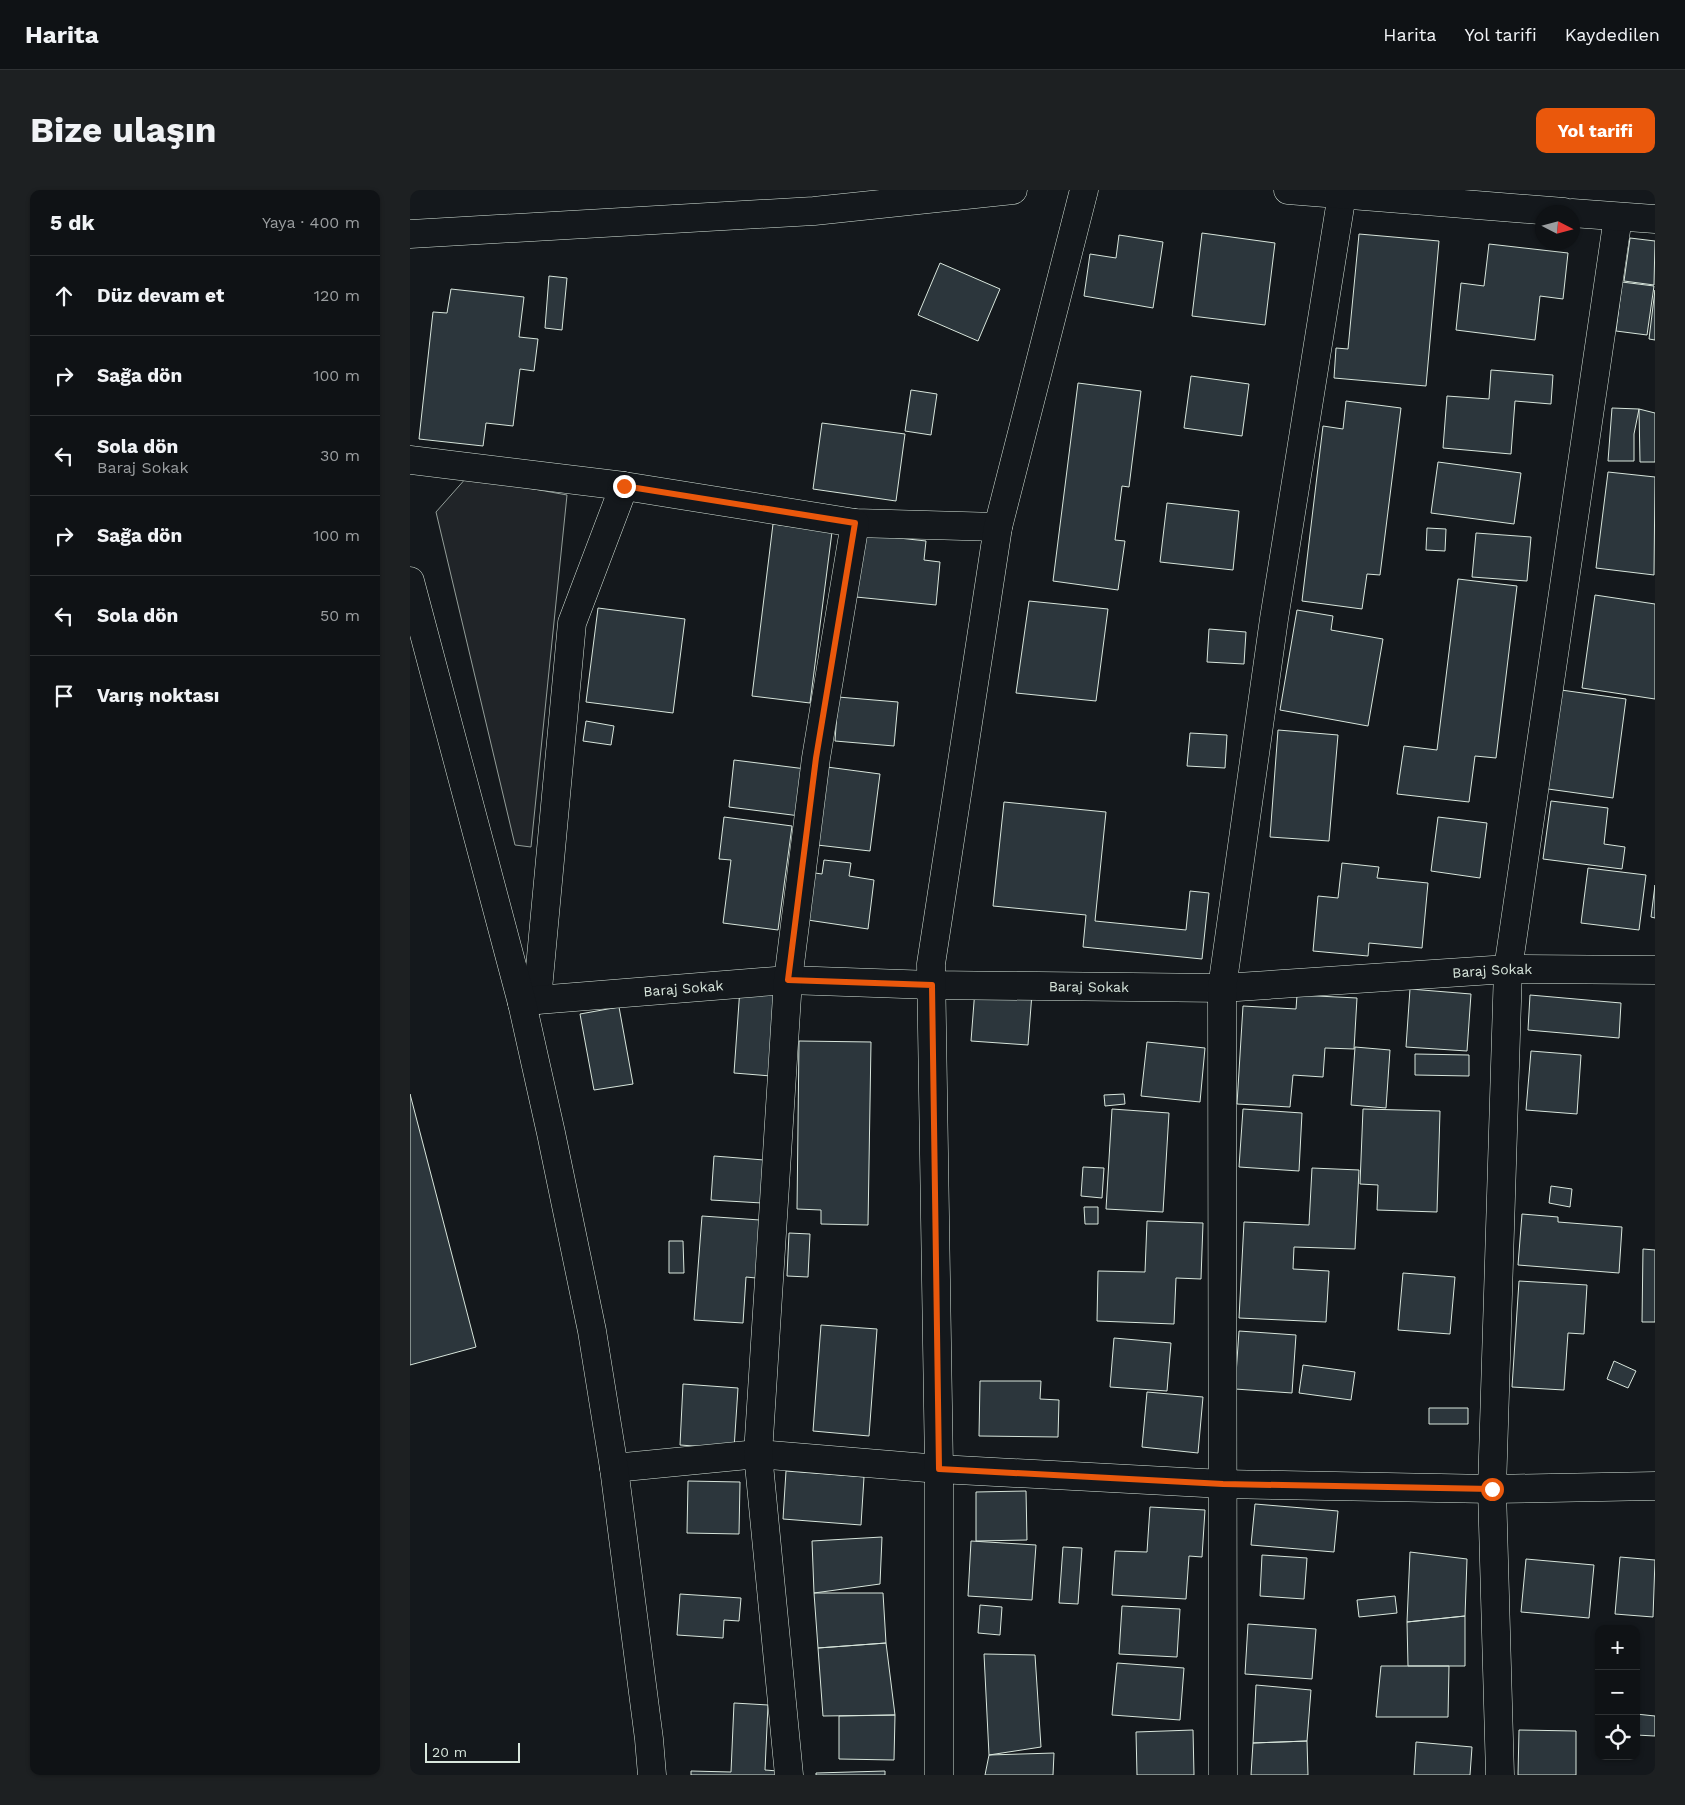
<!DOCTYPE html>
<html lang="tr">
<meta charset="utf-8">
<style>
:root{--surface:#0f1215;--page:#1d2022;--text:#f1f3f6;--muted:#9b9ea0;--line:#2f3234;--accent:#ea580c}
body{margin:0;font-family:"Work Sans",sans-serif;background:var(--page);color:var(--text)}
.controls{position:absolute;right:15px;bottom:15px;display:grid;overflow:hidden;border-radius:10px;box-shadow:0 1px 4px #0004}
.controls button{width:45px;height:45px;display:grid;place-items:center;padding:0;border:0;border-bottom:1px solid var(--line);background:var(--surface);color:var(--text);font:25px sans-serif}
.compass{position:absolute;left:1125px;top:15px;width:45px;height:45px;border-radius:50%;background:var(--surface);box-shadow:0 1px 4px #0004;rotate:96deg}
.scale{position:absolute;left:15px;bottom:12px;width:95px;box-sizing:border-box;padding-left:5px;border:2px solid #d8e6dc;border-top:0;font-size:14px;line-height:18px;white-space:nowrap;color:#d8e6dc;-webkit-text-stroke:4px #14181c;paint-order:stroke}
.stop{position:absolute;width:15px;height:15px;margin:-11px;border:4px solid #ea580c;border-radius:50%;background:#fff}
.stop.end{background:#ea580c;border-color:#fff;box-shadow:0 1px 5px #0008}
.list{margin:0;padding:0;list-style:none}
h2{display:flex;justify-content:space-between;align-items:center;height:65px;margin:0;padding:0 20px;font-size:21px}
h2 small{font-size:16px;font-weight:400;color:var(--muted)}
.list li{display:grid;grid-template-columns:32px 1fr auto;gap:15px;align-items:center;box-sizing:border-box;height:80px;padding:0 20px;border-top:1px solid var(--line)}
.list b{display:block;font-size:19px;white-space:nowrap}
.list p{margin:0;font-size:16px;white-space:nowrap;color:var(--muted)}
.list em{font-size:16px;font-style:normal;color:var(--muted)}
.icon{flex:none;width:28px;height:28px;fill:none;stroke:currentColor;stroke-width:2;stroke-linecap:round;stroke-linejoin:round}
.map{position:relative;flex:none;width:1245px;height:1585px;overflow:hidden;border-radius:10px}
header{display:flex;align-items:center;gap:30px;box-sizing:border-box;height:70px;padding:0 25px;background:var(--surface);border-bottom:1px solid var(--line)}
header strong{font-size:24px}
nav{display:flex;gap:28px;margin-inline-start:auto;font-size:18px}
.intro{display:flex;align-items:center;justify-content:space-between;box-sizing:border-box;height:120px;padding:0 30px}
h1{margin:0;font-size:35px}
.button{padding:12px 22px;border-radius:10px;background:var(--accent);color:#fff;font-size:18px;font-weight:700}
main{display:flex;gap:30px;padding:0 30px}
aside{flex:1;background:var(--surface);border-radius:10px;box-shadow:0 1px 4px #0004}
.map>svg:first-child{display:block}
.green{fill:#202428;stroke:#939e99}
.building{fill:#2c363c;stroke:#d8e6dc}
.lines{fill:none;stroke-linecap:round;stroke-linejoin:round}
.street-casing{stroke:#d8e6dc;stroke-width:29}
.secondary-casing{stroke:#d8e6dc;stroke-width:29}
.street{stroke:#14181c;stroke-width:28}
.secondary{stroke:#14181c;stroke-width:28}
.route{stroke:#ea580c;stroke-width:6}
.labels{text-anchor:middle;dominant-baseline:central;stroke-width:4;stroke-linejoin:round;paint-order:stroke}
.street-label{font-size:14px;fill:#d8e6dc;stroke:#14181c}
</style>
<header>
<strong>Harita</strong>
<nav><a>Harita</a><a>Yol tarifi</a><a>Kaydedilen</a></nav>
</header>
<div class="intro"><h1>Bize ulaşın</h1><a class="button">Yol tarifi</a></div>
<main>
<aside>
<h2>5 dk<small>Yaya · 400 m</small></h2>
<ul class="list">
<li><svg class="icon" aria-label="ahead" viewBox="0 0 24 24"><path d="M12 20V5M6 11l6-6 6 6"/></svg><div><b>Düz devam et</b></div><em>120 m</em></li>
<li><svg class="icon" aria-label="right" viewBox="0 0 24 24"><path d="M7 20v-9h11M14 6l5 5-5 5"/></svg><div><b>Sağa dön</b></div><em>100 m</em></li>
<li><svg class="icon" aria-label="left" viewBox="0 0 24 24"><path d="M17 20v-9H6M10 6l-5 5 5 5"/></svg><div><b>Sola dön</b><p>Baraj Sokak</p></div><em>30 m</em></li>
<li><svg class="icon" aria-label="right" viewBox="0 0 24 24"><path d="M7 20v-9h11M14 6l5 5-5 5"/></svg><div><b>Sağa dön</b></div><em>100 m</em></li>
<li><svg class="icon" aria-label="left" viewBox="0 0 24 24"><path d="M17 20v-9H6M10 6l-5 5 5 5"/></svg><div><b>Sola dön</b></div><em>50 m</em></li>
<li><svg class="icon" aria-label="arrive" viewBox="0 0 24 24"><path d="M6 21V4h12l-3 4 3 4H6"/></svg><div><b>Varış noktası</b></div></li>
</ul>
</aside>
<div class="map">
<svg width="1245" height="1585" viewBox="0 0 1245 1585">
<rect width="100%" height="100%" fill="#14181c"/>
<path class="green" d="M57 287 157 305 121 657 105 655 26 322Z"/>
<path class="building" d="M792 43 865 53 855 135 782 126Z
M949 44 1029 51 1016 196 924 188 926 158 938 159Z
M709 45 753 52 743 118 674 106 680 64 706 68Z
M1220 48 1245 51 1244 95 1214 91Z
M1079 54 1158 63 1153 109 1130 106 1125 150 1046 140 1051 93 1074 96Z
M530 73 590 99 568 151 508 125Z
M139 86 157 88 152 140 135 138Z
M1212 92 1244 96 1237 145 1206 141Z
M41 99 114 107 109 147 128 149 124 181 110 179 103 236 76 233 73 256 9 249 23 122 37 123Z
M1245 100V150L1239 149Z
M1081 180 1143 185 1141 214 1105 211 1101 264 1033 258 1037 206 1079 209Z
M781 186 839 194 832 246 774 238Z
M668 193 731 201 719 297 712 296 705 350 715 351 708 400 643 391Z
M501 200 527 204 521 245 495 241Z
M936 211 991 218 970 385 957 384 952 419 892 411 913 236 933 239Z
M1202 218 1229 219 1224 244V271H1198Z
M1229 219 1245 223V272H1230Z
M412 233 495 244 486 311 403 299Z
M1028 272 1111 283 1104 334 1021 323Z
M1198 282 1245 287 1244 385 1186 378Z
M757 313 829 321 823 380 750 372Z
M363 334 422 342 400 513 342 506Z
M1017 338 1036 339 1035 361 1016 360Z
M1066 343 1121 347 1117 391 1062 387Z
M453 344 516 351 514 370 530 372 526 415 446 407Z
M1048 389 1107 396 1086 568 1065 566 1059 612 987 604 994 556 1027 560Z
M1185 405 1245 414V509L1172 498Z
M619 411 698 419 686 511 606 503Z
M188 418 275 429 263 523 176 512Z
M887 420 923 426 921 440 973 449 958 536 870 520Z
M799 439 836 442 834 474 797 472Z
M1151 500 1216 509 1203 608 1138 599Z
M428 507 488 512 484 556 425 551Z
M176 531 204 536 201 555 173 551Z
M868 540 928 545 919 651 860 647Z
M780 543 817 545 815 578 777 576Z
M324 570 396 579 390 626 319 617Z
M417 577 470 584 460 661 407 655Z
M1141 611 1198 618 1194 654 1215 657 1212 679 1133 669Z
M594 612 696 622 685 731 776 740 780 701 799 703 792 769 673 757 676 725 583 716Z
M314 627 382 636 368 740 313 733 321 670 309 669Z
M1028 627 1077 633 1070 688 1021 681Z
M414 670 441 673 439 686 464 690 458 739 391 729 398 682 412 684Z
M932 673 969 677 967 688 1018 693 1012 758 959 753 958 766 903 761 908 706 928 708Z
M1178 678 1236 685 1229 740 1171 733Z
M1245 695V728L1241 727Z
M330 798 366 801 361 886 324 883Z
M565 799 622 803 618 855 561 851Z
M1000 799 1061 804 1057 861 996 857Z
M887 805 947 808 944 859 915 858 913 887 883 885 880 917 827 914 833 816 886 819Z
M1120 805 1211 813 1209 848 1118 840Z
M209 817 223 894 184 900 170 824Z
M389 851 461 852 458 1035 411 1034V1020L387 1019Z
M737 852 795 858 790 912 731 906Z
M945 857 980 860 976 918 941 915Z
M1121 861 1171 865 1167 924 1116 920Z
M1005 864 1059 865V886L1005 885Z
M0 904 66 1157 0 1175Z
M714 904 715 914 695 916 694 905Z
M702 919 759 923 753 1022 696 1019Z
M833 919 892 923 889 981 829 977Z
M953 919 1030 921 1027 1022 967 1020 968 995 950 994Z
M304 966 354 970 352 1013 301 1010Z
M673 977 694 978 692 1008 671 1006Z
M902 978 949 980 945 1059 884 1057 883 1079 919 1081 916 1132 829 1128 834 1032 899 1035Z
M1141 996 1162 999 1160 1017 1139 1013Z
M674 1017H688V1034H675Z
M1112 1024 1148 1027V1032L1212 1037 1209 1083 1108 1075Z
M292 1026 350 1030 346 1088 336 1087 333 1133 284 1130Z
M737 1031 793 1033 791 1089 766 1088 764 1134 687 1131 688 1081 735 1082Z
M379 1043 400 1044 398 1087 377 1086Z
M259 1051H273L274 1083H259Z
M1233 1059 1245 1060V1132H1232Z
M993 1083 1045 1087 1040 1144 988 1140Z
M1109 1091 1177 1095 1174 1144 1158 1143 1154 1200 1102 1197Z
M411 1135 467 1139 459 1246 403 1241Z
M829 1141 886 1145 882 1203 825 1199Z
M704 1148 761 1153 757 1201 700 1197Z
M1204 1171 1226 1181 1218 1198 1197 1189Z
M893 1175 945 1182 941 1210 889 1203Z
M570 1191H631L630 1209 649 1210 648 1247 569 1246Z
M273 1194 328 1198 324 1259 270 1255Z
M737 1202 793 1207 788 1263 732 1257Z
M1019 1218H1058V1234H1019Z
M376 1281 454 1287 451 1335 373 1329Z
M278 1291 330 1292 329 1344 277 1343Z
M616 1301 617 1350 566 1351V1302Z
M845 1314 928 1321 924 1362 841 1355Z
M740 1317 795 1320 792 1367 779 1366 776 1409 702 1405 705 1361 737 1362Z
M472 1347 470 1394 404 1403 402 1351Z
M561 1351 626 1355 622 1410 558 1406Z
M653 1357 672 1358 668 1414 649 1413Z
M1000 1362 1057 1369 1055 1426 997 1432Z
M852 1365 897 1368 894 1409 850 1406Z
M1210 1367 1245 1370 1243 1427 1205 1424Z
M1116 1369 1184 1375 1179 1428 1111 1422Z
M404 1403H473L476 1453 408 1458Z
M270 1404 331 1408 329 1431 314 1430 313 1448 267 1445Z
M985 1406 987 1423 949 1427 947 1410Z
M570 1415 592 1417 590 1445 568 1443Z
M712 1416 770 1419 767 1467 709 1464Z
M1055 1426V1476H998L997 1432Z
M838 1434 906 1439 902 1489 835 1484Z
M476 1453 485 1525 413 1526 408 1458Z
M574 1464 625 1465 631 1557 579 1565Z
M707 1473 774 1478 770 1530 702 1525Z
M971 1476H1039L1038 1527H966Z
M846 1495 901 1500 897 1551 843 1553Z
M324 1513 358 1515 355 1580 368 1581V1585H281V1581L321 1582Z
M1226 1524 1245 1526V1546L1226 1545Z
M485 1525 484 1570 429 1569V1526Z
M783 1540 784 1585H727L726 1542Z
M1109 1540 1166 1541V1585H1108Z
M897 1551 898 1585H841L843 1553Z
M1006 1552 1062 1557 1060 1585H1004Z
M644 1563 643 1585H575L579 1565Z
M475 1581V1585H406V1583Z"/>
<g class="lines">
<defs>
<g id="street">
<path d="M0 44 404 21 603 0"/>
<path d="M0 270 214 296 445 333 588 337"/>
<path d="M127 810 162 433 214 296"/>
<path id="s1" d="M112 813 127 810 378 790 522 795 812 798 1098 779 1245 780"/>
<path d="M204 1278 348 1264 529 1279 813 1294 1082 1299 1245 1296"/>
<path d="M379 1585 348 1264 378 790 406 568 445 333"/>
<path d="M813 1585 812 798 864 429 932 4"/>
<path d="M1090 1585 1082 1299 1098 779 1208 27"/>
</g>
<path id="secondary" d="M878 0 1154 22
M1162 23 1245 29
M0 391 112 813 141 943 182 1141 204 1278 239 1549 242 1585
M529 1585V1279L521 774 588 337 674 0"/>
</defs>
<use href="#street" class="street-casing"/>
<use href="#secondary" class="secondary-casing"/>
<use href="#street" class="street"/>
<use href="#secondary" class="secondary"/>
</g>
<g class="lines">
<path class="route" d="M214 296 445 333 406 568 378 790 522 795 529 1279 813 1294 1082 1299"/>
</g>
<g class="labels">
<g class="street-label">
<text stroke="none"><textPath href="#s1" startOffset="972">Baraj Sokak</textPath></text>
<text stroke="none"><textPath href="#s1" startOffset="568">Baraj Sokak</textPath></text>
<text stroke="none"><textPath href="#s1" startOffset="162">Baraj Sokak</textPath></text>
</g>
</g>
</svg>
<div class="controls">
<button>+</button>
<button>−</button>
<button><svg class="icon" aria-label="locate" viewBox="0 0 24 24"><circle cx="12" cy="12" r="6"/><path d="M12 2v4M12 18v4M2 12h4M18 12h4"/></svg></button>
</div>
<svg class="compass" viewBox="-18 -18 36 36"><path d="M0-13l5 13h-10z" fill="#e53935"/><path d="M0 13l5-13h-10z" fill="#9b9ea0"/></svg>
<div class="scale">20 m</div>
<div class="stop" style="left:1082px;top:1299px"></div>
<div class="stop end" style="left:214px;top:296px"></div>
</div>
</main>
